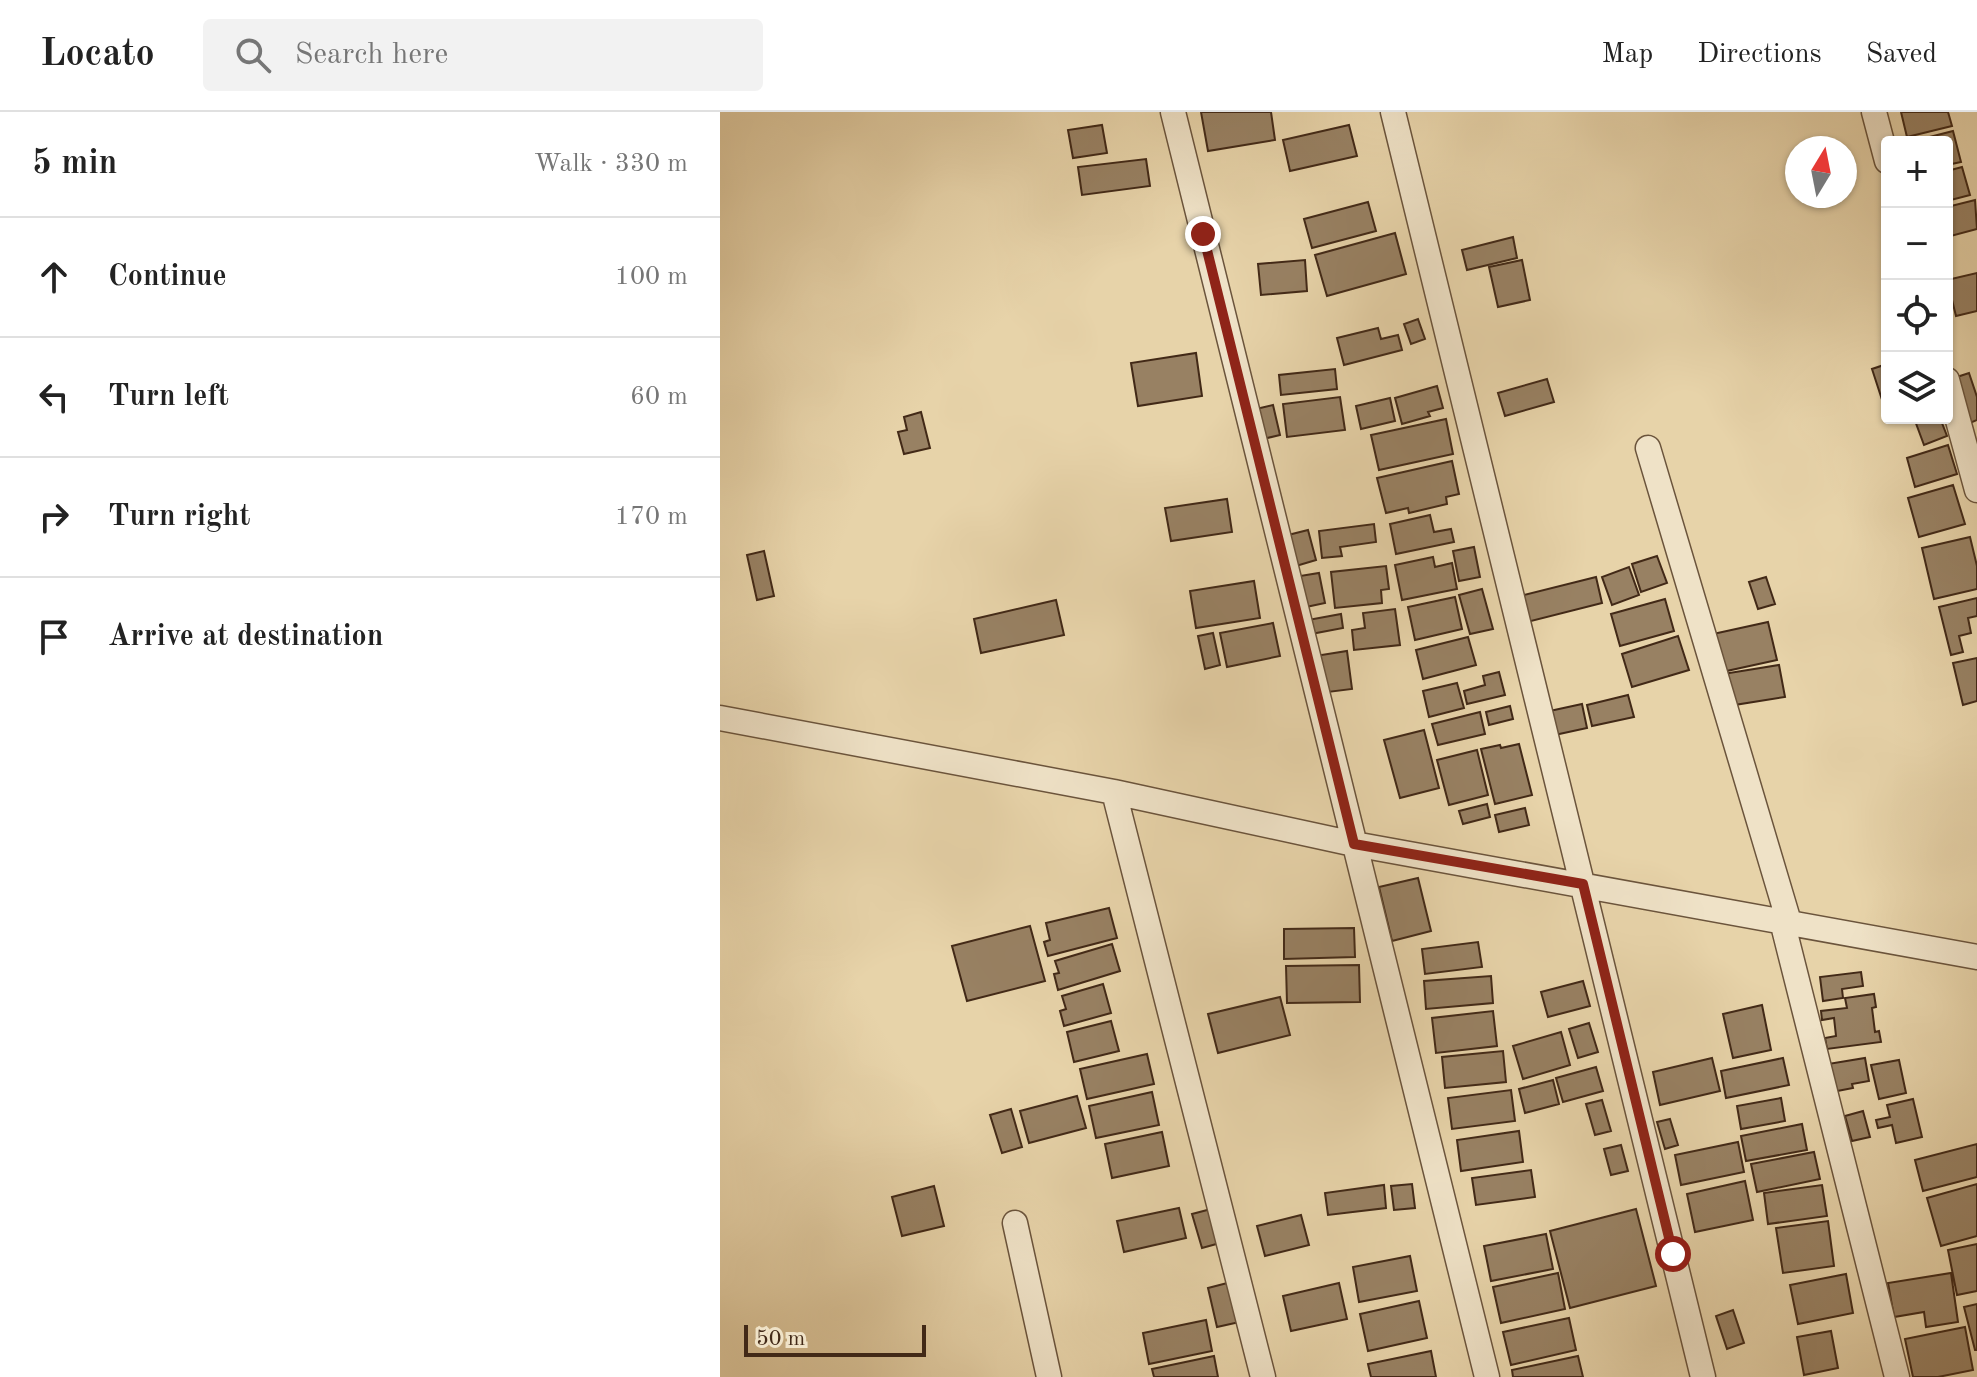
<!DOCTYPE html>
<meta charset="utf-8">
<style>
:root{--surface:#fff;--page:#f2f2f2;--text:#222;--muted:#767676;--line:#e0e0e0}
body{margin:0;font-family:"Old Standard TT",serif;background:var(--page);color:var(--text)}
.controls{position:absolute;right:24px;top:24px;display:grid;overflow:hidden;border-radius:8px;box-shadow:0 2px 6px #0004}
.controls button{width:72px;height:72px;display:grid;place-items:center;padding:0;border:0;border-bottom:2px solid var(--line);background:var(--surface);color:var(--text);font:40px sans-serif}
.compass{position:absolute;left:1065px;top:24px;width:72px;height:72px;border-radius:50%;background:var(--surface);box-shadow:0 2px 6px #0004;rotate:10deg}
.scale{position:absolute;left:24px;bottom:20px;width:182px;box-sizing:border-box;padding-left:8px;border:4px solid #422917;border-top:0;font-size:22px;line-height:28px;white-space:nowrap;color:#422917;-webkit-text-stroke:6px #efe2c7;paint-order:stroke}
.stop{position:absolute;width:24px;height:24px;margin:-18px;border:6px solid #8f2418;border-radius:50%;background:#fff}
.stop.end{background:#8f2418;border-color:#fff;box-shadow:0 2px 8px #0008}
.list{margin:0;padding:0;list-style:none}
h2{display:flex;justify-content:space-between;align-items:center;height:104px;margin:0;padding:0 32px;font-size:34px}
h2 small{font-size:26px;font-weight:400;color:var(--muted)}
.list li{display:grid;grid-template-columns:52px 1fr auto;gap:24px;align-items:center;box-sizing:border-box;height:120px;padding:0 32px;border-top:2px solid var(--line)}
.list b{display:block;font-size:30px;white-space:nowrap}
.list em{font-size:26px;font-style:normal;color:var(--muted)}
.icon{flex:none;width:44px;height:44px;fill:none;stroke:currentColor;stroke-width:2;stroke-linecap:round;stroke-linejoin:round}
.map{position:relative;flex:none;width:1257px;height:1265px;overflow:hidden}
header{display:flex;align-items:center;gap:48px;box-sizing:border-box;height:112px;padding:0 40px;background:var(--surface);border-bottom:2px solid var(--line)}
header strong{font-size:38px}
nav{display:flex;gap:44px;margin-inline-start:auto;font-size:28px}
.search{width:560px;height:72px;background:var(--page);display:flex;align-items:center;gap:20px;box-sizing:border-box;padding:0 28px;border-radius:8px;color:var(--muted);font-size:30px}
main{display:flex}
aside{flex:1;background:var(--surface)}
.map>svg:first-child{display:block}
.building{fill:#988163;stroke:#422917;stroke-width:2}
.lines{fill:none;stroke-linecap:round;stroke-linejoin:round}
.minor-casing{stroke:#6b543c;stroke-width:27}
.minor{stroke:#efe2c7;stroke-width:24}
.route{stroke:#8f2418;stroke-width:10}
</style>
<header>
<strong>Locato</strong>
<div class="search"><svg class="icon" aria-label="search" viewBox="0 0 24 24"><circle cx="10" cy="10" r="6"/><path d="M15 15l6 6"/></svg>Search here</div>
<nav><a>Map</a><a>Directions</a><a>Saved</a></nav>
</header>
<main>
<aside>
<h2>5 min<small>Walk · 330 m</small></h2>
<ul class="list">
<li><svg class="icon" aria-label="ahead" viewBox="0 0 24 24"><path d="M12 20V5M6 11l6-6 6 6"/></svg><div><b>Continue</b></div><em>100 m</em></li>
<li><svg class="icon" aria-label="left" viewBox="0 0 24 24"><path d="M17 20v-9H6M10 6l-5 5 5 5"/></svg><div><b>Turn left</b></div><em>60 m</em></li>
<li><svg class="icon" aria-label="right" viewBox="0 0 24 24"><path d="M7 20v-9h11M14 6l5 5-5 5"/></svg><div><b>Turn right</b></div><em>170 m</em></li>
<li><svg class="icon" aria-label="arrive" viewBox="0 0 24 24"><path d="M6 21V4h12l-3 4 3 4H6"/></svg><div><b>Arrive at destination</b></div></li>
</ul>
</aside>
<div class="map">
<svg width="1257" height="1265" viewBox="0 0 1257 1265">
<rect width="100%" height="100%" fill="#e7d3a9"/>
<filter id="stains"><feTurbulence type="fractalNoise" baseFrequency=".0025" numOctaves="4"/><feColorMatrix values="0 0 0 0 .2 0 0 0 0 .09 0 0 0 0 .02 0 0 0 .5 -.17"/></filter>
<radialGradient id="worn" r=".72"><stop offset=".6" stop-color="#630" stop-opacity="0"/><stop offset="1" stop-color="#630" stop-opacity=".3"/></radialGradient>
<path class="building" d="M481 0H551L555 28 488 39Z
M1181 0H1228L1232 14 1187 25Z
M382 13 387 41 353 46 348 18Z
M629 13 637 44 570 59 563 28Z
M1233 19 1241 50 1227 53V30H1190Z
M426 47 430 74 362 83 358 55Z
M1242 55 1250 83 1227 89V59Z
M1255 88 1257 117 1227 125V95Z
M648 90 656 119 592 136 584 107Z
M675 121 686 162 607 184 595 143Z
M793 125 797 146 747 158 742 138Z
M585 148 587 179 541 183 538 152Z
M802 148 810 188 778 195 769 155Z
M1257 161V199L1236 204 1227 168Z
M698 207 705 227 691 232 684 212Z
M658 216 661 227 678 223 682 238 624 253 617 226Z
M476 241 482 284 418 294 411 251Z
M1167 252V300H1166L1152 257Z
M615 257 617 277 561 283 559 263Z
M1249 261 1257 285V308L1250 311 1234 266Z
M827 267 834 290 785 304 778 281Z
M717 274 723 296 708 300 710 304 682 312 675 286Z
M620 285 625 318 567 325 563 292Z
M670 286 675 309 641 317 636 294Z
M553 293 560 323 543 327 536 297Z
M201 300 210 336 184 342 178 320 187 318 184 305Z
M1194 306H1220L1227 324 1204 333Z
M726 307 733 342 659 358 651 323Z
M1228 333 1237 362 1195 375 1187 346Z
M732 349 739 382 726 385 727 392 689 401 688 396 666 401 657 366Z
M1233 373 1245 412 1199 425 1188 386Z
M507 387 512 420 451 429 445 396Z
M710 403 714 420 731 417 734 430 676 442 670 412Z
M654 412 656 430 620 435 622 444 602 446 599 419Z
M588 418 596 448 576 454 568 423Z
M1250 425 1257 454V477L1214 487 1202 436Z
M754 435 760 465 739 469 733 439Z
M44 439 54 484 37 488 27 443Z
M937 444 947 471 921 480 912 452Z
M713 445 715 455 732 451 737 477 682 488 675 453Z
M666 454 669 477 661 478 662 491 615 496 611 460Z
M909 455 919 483 892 493 882 465Z
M599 461 605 491 586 495 580 464Z
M876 465 882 491 803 511 796 485Z
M1046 465 1055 492 1038 497 1029 470Z
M534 469 540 506 476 516 470 479Z
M762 477 773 517 750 522 739 483Z
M735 485 742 517 695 528 688 495Z
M1257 486V504L1248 506 1251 521 1239 524 1243 540 1231 543 1219 495Z
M945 487 954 519 900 534 891 502Z
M336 488 344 523 261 541 254 507Z
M675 497 680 533 634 538 632 518 645 516 643 501Z
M621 502 623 516 591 522 588 508Z
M1048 510 1057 548 1002 560 993 522Z
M553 511 560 544 507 555 500 521Z
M493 521 500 553 485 557 478 524Z
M958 524 969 558 912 575 902 542Z
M748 525 756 553 703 567 696 538Z
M627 539 632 577 600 581 595 544Z
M1257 546V589L1243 593 1233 551Z
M1059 553 1065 585 1008 594 1003 562Z
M779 560 785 583 747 592 744 579 765 573 763 564Z
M737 571 744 596 709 605 703 579Z
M908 583 914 605 872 614 867 593Z
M862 592 867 616 830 624 825 600Z
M790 594 793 607 769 613 766 600Z
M760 600 765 622 718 633 712 612Z
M704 618 719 676 680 686 664 628Z
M799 632 812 683 775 692 761 637 780 633 781 636Z
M757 638 768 683 729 693 717 648Z
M767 692 770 705 743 712 739 699Z
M805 696 809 713 779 720 775 703Z
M698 766 711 819 672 829 659 775Z
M389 796 397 826 328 844 324 830 330 828 326 811Z
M310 814 325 869 247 889 232 834Z
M634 816 635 845 564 847V817Z
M758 830 762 855 705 862 702 837Z
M392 832 400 859 338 878 334 862 339 861 335 849Z
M639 853 640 890 567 891 566 854Z
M1141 860 1143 874 1122 877 1123 886 1103 889 1100 865Z
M771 864 773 891 706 897 704 869Z
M863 869 870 894 828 905 821 880Z
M383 872 391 901 344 914 340 899 346 897 342 884Z
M1154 882 1156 895 1152 896 1155 920 1159 919 1161 930 1107 937 1105 926 1116 924 1114 906 1102 908 1101 899 1127 896 1125 886Z
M560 885 570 923 498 941 488 902Z
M1042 893 1051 938 1013 946 1003 902Z
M773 899 777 934 716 941 712 906Z
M391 909 399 939 354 950 347 920Z
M869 911 878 940 858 946 849 917Z
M841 920 850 953 803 967 793 934Z
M783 939 786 970 725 976 722 945Z
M427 942 434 972 367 987 360 957Z
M992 946 1000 979 940 993 933 960Z
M1063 946 1069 973 1006 986 1001 959Z
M1145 946 1149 969 1132 972 1133 976 1112 980 1108 952Z
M1179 948 1186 981 1159 987 1151 953Z
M876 955 883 979 843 990 836 966Z
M833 968 839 992 805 1001 799 977Z
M791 978 795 1009 732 1017 728 986Z
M432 980 439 1013 376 1026 369 994Z
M357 984 366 1016 309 1031 300 999Z
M1061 986 1065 1009 1021 1017 1017 994Z
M1193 987 1202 1025 1176 1031 1172 1013 1158 1016 1156 1008 1170 1005 1167 993Z
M882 988 891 1019 875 1023 866 992Z
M291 997 302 1035 282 1041 270 1003Z
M1143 999 1150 1025 1132 1029 1125 1004Z
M950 1007 958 1033 945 1037 937 1010Z
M1082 1012 1087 1038 1026 1049 1021 1024Z
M799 1019 803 1050 741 1059 737 1028Z
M442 1020 449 1054 392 1066 385 1032Z
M1018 1030 1024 1060 961 1073 955 1043Z
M1257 1032V1065L1203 1079 1195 1048Z
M901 1033 908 1059 891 1063 884 1037Z
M1094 1040 1100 1067 1037 1080 1031 1052Z
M811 1058 815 1085 756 1093 752 1066Z
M1025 1069 1033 1108 975 1120 967 1082Z
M692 1072 695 1096 674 1098 671 1074Z
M1257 1072V1124L1221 1134 1207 1086Z
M664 1073 666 1096 608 1103 605 1081Z
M1102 1073 1107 1104 1048 1112 1044 1081Z
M214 1074 224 1114 182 1124 172 1085Z
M459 1096 466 1126 404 1140 397 1109Z
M491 1097 500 1131 482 1136 472 1102Z
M916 1097 936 1174 850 1196 830 1119Z
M581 1103 589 1133 545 1144 537 1114Z
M1108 1109 1114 1154 1063 1161 1056 1116Z
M826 1122 833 1157 771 1169 764 1134Z
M1257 1132V1179L1237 1183 1228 1138Z
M690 1144 697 1179 639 1190 633 1155Z
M838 1161 845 1197 781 1211 773 1175Z
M1231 1161 1238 1210 1206 1215 1204 1200 1174 1205 1168 1171Z
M1126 1162 1133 1201 1078 1212 1070 1173Z
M515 1169 524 1209 497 1215 488 1176Z
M619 1171 627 1207 571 1219 563 1184Z
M699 1189 707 1226 648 1239 640 1202Z
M1257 1192V1238H1255L1244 1195Z
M1013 1198 1024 1231 1007 1237 996 1204Z
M849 1206 856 1238 791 1253 783 1220Z
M486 1208 492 1239 429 1252 423 1221Z
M1245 1215 1253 1258 1218 1265H1193L1185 1227Z
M1111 1219 1118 1256 1084 1263 1077 1225Z
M711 1239 716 1265H651L648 1252Z
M494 1244 498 1265H434L432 1257Z
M858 1244 863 1265H793L792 1258Z"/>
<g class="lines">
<defs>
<path id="minor" d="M453 0 767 1265
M673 0 983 1265
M1154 0 1167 49
M1227 268 1257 378
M928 336 1069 810
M0 606 394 680 634 732 1257 845
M394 680 543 1265
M1062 809 1177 1265
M295 1111 329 1265"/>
</defs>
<use href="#minor" class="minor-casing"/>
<use href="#minor" class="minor"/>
</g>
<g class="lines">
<path class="route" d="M483 122 634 732 863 772 953 1142"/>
</g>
<rect width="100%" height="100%" filter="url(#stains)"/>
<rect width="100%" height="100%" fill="url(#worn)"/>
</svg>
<div class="controls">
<button>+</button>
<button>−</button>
<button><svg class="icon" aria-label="locate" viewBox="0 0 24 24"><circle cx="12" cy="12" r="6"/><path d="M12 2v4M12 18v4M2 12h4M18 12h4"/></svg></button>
<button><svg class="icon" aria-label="layers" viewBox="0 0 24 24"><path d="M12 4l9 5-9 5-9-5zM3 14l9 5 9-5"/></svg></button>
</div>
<svg class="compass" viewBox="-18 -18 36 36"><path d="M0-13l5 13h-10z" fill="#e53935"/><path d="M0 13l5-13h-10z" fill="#767676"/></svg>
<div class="scale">50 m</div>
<div class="stop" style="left:953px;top:1142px"></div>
<div class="stop end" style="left:483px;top:122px"></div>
</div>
</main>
